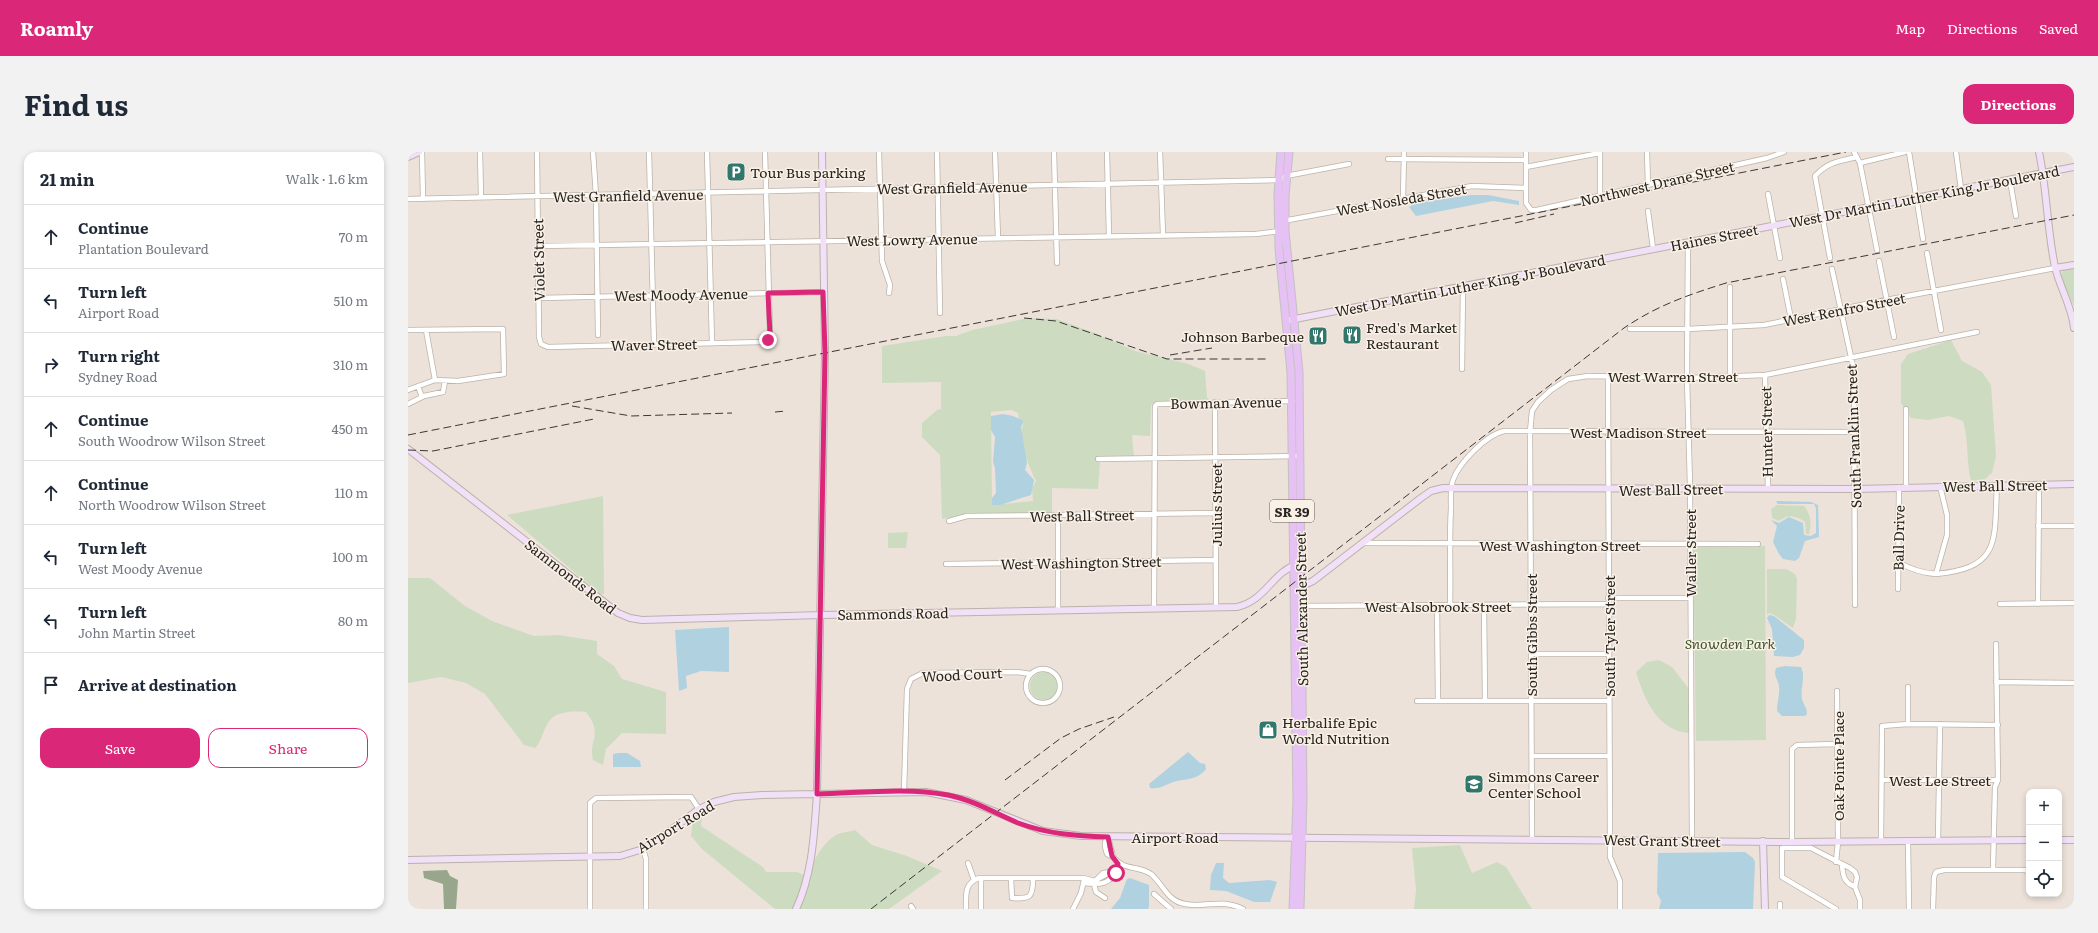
<!DOCTYPE html>
<meta charset="utf-8">
<style>
:root{--surface:#fff;--page:#f2f2f3;--text:#1f2937;--muted:#747a83;--line:#e0e1e3;--accent:#db2777}
body{margin:0;font-family:Literata,serif;background:var(--page);color:var(--text)}
.controls{position:absolute;right:12px;bottom:12px;display:grid;overflow:hidden;border-radius:8px;box-shadow:0 2px 6px #0003}
.controls button{width:36px;height:36px;display:grid;place-items:center;padding:0;border:0;border-bottom:1px solid var(--line);background:var(--surface);color:var(--text);font:20px sans-serif}
.stop{position:absolute;width:12px;height:12px;margin:-9px;border:3px solid #db2777;border-radius:50%;background:#fff}
.stop.end{background:#db2777;border-color:#fff;box-shadow:0 1px 4px #0008}
.list{margin:0;padding:0;list-style:none}
h2{display:flex;justify-content:space-between;align-items:center;height:52px;margin:0;padding:0 16px;font-size:17px}
h2 small{font-size:13px;font-weight:400;color:var(--muted)}
.list li{display:grid;grid-template-columns:26px 1fr auto;gap:12px;align-items:center;box-sizing:border-box;height:64px;padding:0 16px;border-top:1px solid var(--line)}
.list b{display:block;font-size:15px;white-space:nowrap}
.list p{margin:0;font-size:13px;white-space:nowrap;color:var(--muted)}
.list em{font-size:13px;font-style:normal;color:var(--muted)}
.actions{display:flex;gap:8px;padding:12px 16px}
.actions a{flex:1;padding:9px 0;border:1px solid var(--accent);border-radius:12px;text-align:center;font-size:14px;color:var(--accent)}
.actions .main{background:var(--accent);color:#fff}
.icon{flex:none;width:22px;height:22px;fill:none;stroke:currentColor;stroke-width:2;stroke-linecap:round;stroke-linejoin:round}
.map{position:relative;flex:none;width:1666px;height:757px;overflow:hidden;border-radius:12px}
header{display:flex;align-items:center;gap:24px;box-sizing:border-box;height:56px;padding:0 20px;background:var(--accent);color:#fff}
header strong{font-size:19px}
nav{display:flex;gap:22px;margin-inline-start:auto;font-size:14px}
.intro{display:flex;align-items:center;justify-content:space-between;box-sizing:border-box;height:96px;padding:0 24px}
h1{margin:0;font-size:28px}
.button{padding:10px 18px;border-radius:12px;background:var(--accent);color:#fff;font-size:14px;font-weight:700}
main{display:flex;gap:24px;padding:0 24px}
aside{flex:1;background:var(--surface);border-radius:12px;box-shadow:0 2px 6px #0003}
.map>svg:first-child{display:block}
.green{fill:#cddcc1;fill-rule:evenodd}
.forest{fill:#98a68c}
.water{fill:#b0d1e0}
.lines{fill:none;stroke-linecap:round;stroke-linejoin:round}
.street-casing{stroke:#bbb2a8;stroke-width:6}
.secondary-casing{stroke:#bbb2a8;stroke-width:8}
.primary-casing{stroke:#c3c1c1;stroke-width:9}
.street{stroke:#fff;stroke-width:4.5}
.secondary{stroke:#f2e0f9;stroke-width:6}
.primary{stroke:#e6c1f3;stroke-width:7}
.rail{stroke:#3d3834;stroke-width:1;stroke-dasharray:8 4;stroke-linecap:butt}
.route{stroke:#db2777;stroke-width:5}
.labels{text-anchor:middle;dominant-baseline:central;stroke-width:3;stroke-linejoin:round;paint-order:stroke}
.shield{fill:#f9f0e6;stroke:#66605b;stroke-width:1}
.shield-label{font-size:13px;font-weight:bold;fill:#272320}
.poi-label{font-size:14px;fill:#272320;stroke:#f9f0e6;text-anchor:start}
.street-label{font-size:14px;fill:#272320;stroke:#f9f0e6}
.park-label{font-size:14px;font-style:italic;fill:#40552a;stroke:#f9f0e6}
</style>
<header>
<strong>Roamly</strong>
<nav><a>Map</a><a>Directions</a><a>Saved</a></nav>
</header>
<div class="intro"><h1>Find us</h1><a class="button">Directions</a></div>
<main>
<aside>
<h2>21 min<small>Walk · 1.6 km</small></h2>
<ul class="list">
<li><svg class="icon" aria-label="ahead" viewBox="0 0 24 24"><path d="M12 20V5M6 11l6-6 6 6"/></svg><div><b>Continue</b><p>Plantation Boulevard</p></div><em>70 m</em></li>
<li><svg class="icon" aria-label="left" viewBox="0 0 24 24"><path d="M17 20v-9H6M10 6l-5 5 5 5"/></svg><div><b>Turn left</b><p>Airport Road</p></div><em>510 m</em></li>
<li><svg class="icon" aria-label="right" viewBox="0 0 24 24"><path d="M7 20v-9h11M14 6l5 5-5 5"/></svg><div><b>Turn right</b><p>Sydney Road</p></div><em>310 m</em></li>
<li><svg class="icon" aria-label="ahead" viewBox="0 0 24 24"><path d="M12 20V5M6 11l6-6 6 6"/></svg><div><b>Continue</b><p>South Woodrow Wilson Street</p></div><em>450 m</em></li>
<li><svg class="icon" aria-label="ahead" viewBox="0 0 24 24"><path d="M12 20V5M6 11l6-6 6 6"/></svg><div><b>Continue</b><p>North Woodrow Wilson Street</p></div><em>110 m</em></li>
<li><svg class="icon" aria-label="left" viewBox="0 0 24 24"><path d="M17 20v-9H6M10 6l-5 5 5 5"/></svg><div><b>Turn left</b><p>West Moody Avenue</p></div><em>100 m</em></li>
<li><svg class="icon" aria-label="left" viewBox="0 0 24 24"><path d="M17 20v-9H6M10 6l-5 5 5 5"/></svg><div><b>Turn left</b><p>John Martin Street</p></div><em>80 m</em></li>
<li><svg class="icon" aria-label="arrive" viewBox="0 0 24 24"><path d="M6 21V4h12l-3 4 3 4H6"/></svg><div><b>Arrive at destination</b></div></li>
</ul>
<div class="actions"><a class="main">Save</a><a>Share</a></div>
</aside>
<div class="map">
<svg width="1666" height="757" viewBox="0 0 1666 757">
<rect width="100%" height="100%" fill="#ece2d9"/>
<path class="green" d="M1666 115V154L1657 138 1653 122 1656 117Z
M620 166 649 167 689 182 727 199 781 212 797 219 799 246 802 248 749 250 743 253 742 284 724 283 726 305H688V310H692L690 337 644 336V362H559L534 367 532 303 514 285V271L529 258 533 257V230L474 231V194L538 184H548L564 178ZM603 258 610 261 611 267 616 269C609 287 620 312 628 329L624 336 625 349 584 353 583 261V260Z
M1543 188 1554 209 1574 220 1583 233 1588 304 1584 321 1577 327 1563 329C1558 309 1561 289 1555 269L1541 264 1520 268 1503 266 1493 251V212L1500 202Z
M195 344 196 442H192L99 363Z
M1369 353 1396 354C1403 363 1404 371 1401 382H1398L1397 370C1387 363 1380 362 1371 369L1364 366 1363 357Z
M500 380 498 396H480V381Z
M1357 394 1358 588 1288 589 1285 395Z
M1359 417H1378L1387 422 1389 427 1388 467 1385 476 1366 463 1361 461 1359 463Z
M0 426H22L57 454 84 469 126 484 151 483 189 489V502L206 514 214 527 258 540V582L214 581 198 597 195 613 185 608C180 587 196 583 178 560 168 559 149 559 142 568 135 576 135 588 127 596L116 593 77 542 58 531 33 525 0 531Z
M1251 508 1264 515 1281 537V581C1249 579 1236 546 1228 520L1239 510Z
M622 534a14 14 0 1 1 28 0a14 14 0 1 1-28 0Z
M294 665 293 674 355 715 358 720H389L398 724 385 757H367L294 697 283 684 285 669Z
M447 678 464 693 499 704 534 719 481 757H390C398 732 404 698 428 683 433 680 441 680 447 678Z
M1052 693 1064 721 1089 710 1098 715 1124 757H1006L1008 738 1004 696Z"/>
<path class="forest" d="M39 718 42 724 50 728 48 757H36L35 732 16 726 15 719Z"/>
<path class="water" d="M1063 43H1080L1111 49V53L1085 49 1008 64 1001 55 1008 51Z
M595 262 605 264 616 269 613 275 619 311 617 318 626 328 623 343 592 353H584V346L588 341 587 316 585 310 587 285 583 278V264Z
M1369 349 1403 350 1410 353 1411 385 1397 389 1391 406 1387 409 1375 407 1371 402 1365 390 1369 374 1363 368 1371 371 1381 365 1395 371 1396 383 1403 384 1408 381V356L1406 352H1370L1368 350Z
M1361 463 1366 464 1396 488V496L1392 503 1385 505 1366 504 1364 477 1359 466Z
M321 475V520L293 519 278 524 279 536 271 539 267 478Z
M1377 514 1393 515C1398 526 1392 535 1394 547 1395 552 1399 555 1399 562L1397 564H1374L1369 559C1369 551 1372 542 1371 534 1370 527 1365 524 1368 516Z
M780 600 792 611 797 612 798 617C791 627 779 627 769 629 759 631 753 638 742 636L741 632Z
M211 601H219L232 609 233 615H205V602Z
M1337 700 1345 706 1347 710 1345 757H1251L1253 749 1249 741 1250 701Z
M808 711H816L815 726 821 731 862 728 869 730 862 750H846L818 739 802 738 803 723Z
M722 726 741 733V755L740 757H703L712 746 719 727Z"/>
<g class="lines">
<defs>
<path id="street" d="M14 0 15 47
M72 0 73 45
M129 0 131 185 133 192 140 195 355 190 360 188 362 182 357 0
M185 0 188 43 190 183
M241 0 246 192
M299 0 304 191
M471 0 474 109 482 133 481 141
M529 0 532 161
M587 0 590 86
M646 0 649 111
M699 0 701 84
M752 0 755 83
M1118 0V51L1123 58H1129L1359 6 1376 0
M1192 0V44
M1239 0 1240 33
M1446 0 1452 11 1469 98
M1501 0 1515 87
M1548 0 1553 37
M980 7 1118 8
M1452 11 1497 0
M1118 15 1192 1
M1602 28 1608 64
M1360 42 1372 106
M995 46 996 0
M0 47 871 28 878 24 941 12
M1240 59 1245 96
M875 69 1064 34 1118 36
M1280 90 1279 226 1282 333 1284 689
M130 94 848 82 872 79
M1519 101 1533 178
M1422 106 1407 24C1420 10 1431 9 1449 5
M1471 109 1486 185
M1424 117 1446 219 1447 453
M1375 127 1383 167
M1322 135V225
M131 146 415 140
M1222 177H1279L1356 173 1478 148 1647 116
M0 178 95 177 96 222 50 229 27 228 0 238
M18 178 27 228
M1054 217 1055 134
M1357 223 1360 337
M1200 225 1202 688V705L1212 729V757
M10 234 14 245
M807 250 808 455
M0 252 16 244 35 240 37 229
M690 307 890 304
M1498 335V257
M650 364V458
M541 369 559 364 808 361
M1630 374H1666
M954 391 1350 392
M1490 410C1502 417 1513 421 1528 422L1539 383V363L1532 334
M538 412 808 408
M1528 422C1594 416 1586 388 1589 333
M1490 437 1491 335
M1200 446H1282
M1592 452 1666 451
M1630 452 1631 332
M1029 453 1030 549
M1042 453C1043 421 1041 388 1043 356 1043 348 1042 336 1045 328 1051 311 1078 283 1096 279L1446 280
M891 454 1200 452
M1076 454 1077 549
M746 456 747 254 749 252 885 249
M1123 502H1201
M618 534a17 17 0 1 1 34 0a17 17 0 1 1-34 0Z
M1588 530 1666 531
M1500 535V572
M1009 549H1201
M1124 604H1201
M1474 628H1590
M496 640 499 537 503 527 515 521 609 520 623 522
M700 685 705 705 699 702C697 695 695 691 700 685Z
M1124 687 1122 280 1124 259 1130 250 1143 238 1160 227 1180 224 1279 226 1357 223 1569 180
M1473 689 1474 574 1500 572 1590 573
M1500 689 1501 757
M1530 689 1532 572
M1384 690V597L1389 593 1429 592
M235 697 238 707V757
M705 705C716 719 730 713 743 722 755 732 759 749 777 752 799 756 811 746 835 757
M1428 710 1430 690 1429 539
M560 711 566 728
M1434 713C1435 725 1436 730 1447 735
M1585 718 1587 635 1590 628 1588 492
M603 727 604 746C622 747 625 746 625 727
M688 728 695 721 702 720
M675 731C692 733 703 733 709 716
M686 732 688 740 697 746
M746 742 763 757
M503 754 505 757
M182 757V651L188 646 283 645 291 657
M558 757C558 744 556 731 571 726H676L686 729 707 718
M573 757V726
M665 757 673 741 676 728
M1372 757V752
M1428 757 1374 725V696H1403L1442 716 1447 720 1449 725 1447 735 1452 748V757
M1525 757 1526 725 1528 720 1536 718H1617L1621 720"/>
<path id="secondary" d="M1631 0C1639 38 1639 77 1647 115 1652 136 1664 155 1666 176
M0 5 11 0
M1647 116 1666 113
M882 168 1666 15
M0 297 210 461 222 466 234 468 413 463 829 455C857 449 864 421 889 412
M892 435 905 429 1013 346 1023 339 1035 336 1448 337 1666 332
M1651 688H1666
M1355 689 1357 757
M0 708 212 704 235 697 247 690 291 657 306 650 326 645 354 643 518 640 558 648 635 679 673 684 1384 690 1621 688
M388 757C405 721 406 681 409 642L417 201 414 0"/>
<path id="primary" d="M873 0 870 42 871 97 883 220 889 648 885 757
M881 0 877 44V79L891 220 895 645 892 757"/>
</defs>
<use href="#street" class="street-casing"/>
<use href="#secondary" class="secondary-casing"/>
<use href="#primary" class="primary-casing"/>
<use href="#street" class="street"/>
<use href="#secondary" class="secondary"/>
<use href="#primary" class="primary"/>
<path class="rail" d="M1107 71 1146 62
M616 166 648 169 759 207H858
M762 203 804 196
M164 254 223 264 324 261
M367 260 378 259
M0 283 1438 0
M0 298 25 299 186 267
M597 628 653 586 671 577 706 565
M463 757 1216 176C1250 153 1280 143 1318 131L1666 63"/>
</g>
<g class="lines">
<path class="route" d="M360 188 362 182 360 141 415 140 417 201 409 642C452 641 498 635 540 643 565 648 587 661 610 671 640 682 668 684 700 685L704 704 710 712 708 721"/>
</g>
<defs>
<symbol id="parking-square" viewBox="-11 -11 22 22"><rect x="-9" y="-9" width="18" height="18" rx="4" fill="#32776b" stroke="#f9f0e6"/><path d="M-3.5-5.5H1a3.5 3.5 0 0 1 0 7H-1V5.5H-3.5ZM-1-3.4V-.6H.8a1.4 1.4 0 0 0 0-2.8Z" fill="#fff"/></symbol>
<symbol id="restaurant-square" viewBox="-11 -11 22 22"><rect x="-9" y="-9" width="18" height="18" rx="4" fill="#32776b" stroke="#f9f0e6"/><path d="M-5-6h1v4h1v-4h1v4h1v-4h1v5L-1.5 .5V6h-2V.5L-5-1ZM5-6V6H3V1.5H1.5Q1.5-4 5-6Z" fill="#fff"/></symbol>
<symbol id="shop-square" viewBox="-11 -11 22 22"><rect x="-9" y="-9" width="18" height="18" rx="4" fill="#32776b" stroke="#f9f0e6"/><path d="M-5-2.5h2.3a2.7 3.5 0 0 1 5.4 0H5L5.5 6h-11ZM-1.5-2.5h3a1.5 2.3 0 0 0-3 0Z" fill="#fff"/></symbol>
<symbol id="school-square" viewBox="-11 -11 22 22"><rect x="-9" y="-9" width="18" height="18" rx="4" fill="#32776b" stroke="#f9f0e6"/><path d="M0-5L7-2L0 1L-7-2ZM-4 1L0 2.5L4 1V4Q0 6-4 4Z" fill="#fff"/></symbol>
</defs>
<g fill-rule="evenodd">
<use href="#parking-square" x="317" y="9" width="22" height="22"/>
<use href="#restaurant-square" x="933" y="172" width="22" height="22"/>
<use href="#restaurant-square" x="899" y="173" width="22" height="22"/>
<use href="#shop-square" x="849" y="567" width="22" height="22"/>
<use href="#school-square" x="1055" y="621" width="22" height="22"/>
</g>
<g class="labels">
<rect class="shield" x="862" y="348" width="44" height="22" rx="3"/>
<g class="shield-label">
<text x="884" y="359">SR 39</text>
</g>
<g class="poi-label">
<text x="342" y="20">Tour Bus parking</text>
<text x="958" y="175">Fred's Market<tspan x="958" dy="16">Restaurant</tspan></text>
<text x="896" y="184" text-anchor="end">Johnson Barbeque</text>
<text x="874" y="570">Herbalife Epic<tspan x="874" dy="16">World Nutrition</tspan></text>
<text x="1080" y="624">Simmons Career<tspan x="1080" dy="16">Center School</tspan></text>
</g>
<g class="street-label">
<text transform="translate(1249 31) rotate(-13)">Northwest Drane Street</text>
<text transform="translate(544 35) rotate(-1)">West Granfield Avenue</text>
<text transform="translate(220 43) rotate(-1)">West Granfield Avenue</text>
<text transform="translate(1516 44) rotate(-11)">West Dr Martin Luther King Jr Boulevard</text>
<text transform="translate(993 47) rotate(-10)">West Nosleda Street</text>
<text transform="translate(1306 85) rotate(-11)">Haines Street</text>
<text transform="translate(504 87) rotate(-1)">West Lowry Avenue</text>
<text transform="translate(130 108) rotate(-91)">Violet Street</text>
<text transform="translate(1062 133) rotate(-11)">West Dr Martin Luther King Jr Boulevard</text>
<text transform="translate(273 142) rotate(-1)">West Moody Avenue</text>
<text transform="translate(1436 157) rotate(-11)">West Renfro Street</text>
<text transform="translate(246 192) rotate(-1)">Waver Street</text>
<text x="1265" y="224">West Warren Street</text>
<text transform="translate(818 250) rotate(-1)">Bowman Avenue</text>
<text x="1230" y="280">West Madison Street</text>
<text transform="translate(1358 280) rotate(-91)">Hunter Street</text>
<text transform="translate(1445 284) rotate(-92)">South Franklin Street</text>
<text transform="translate(1587 333) rotate(-1)">West Ball Street</text>
<text transform="translate(1263 337) rotate(-1)">West Ball Street</text>
<text transform="translate(808 353) rotate(-90)">Julius Street</text>
<text transform="translate(674 363) rotate(-1)">West Ball Street</text>
<text transform="translate(1490 386) rotate(-89)">Ball Drive</text>
<text x="1152" y="393">West Washington Street</text>
<text transform="translate(1282 401) rotate(-90)">Waller Street</text>
<text transform="translate(673 410) rotate(-1)">West Washington Street</text>
<text transform="translate(163 424) rotate(38)">Sammonds Road</text>
<text x="1030" y="454">West Alsobrook Street</text>
<text transform="translate(893 457) rotate(-91)">South Alexander Street</text>
<text transform="translate(485 461) rotate(-1)">Sammonds Road</text>
<text transform="translate(1123 483) rotate(-90)">South Gibbs Street</text>
<text transform="translate(1201 484) rotate(-90)">South Tyler Street</text>
<text transform="translate(554 522) rotate(-3)">Wood Court</text>
<text transform="translate(1430 614) rotate(-90)">Oak Pointe Place</text>
<text x="1532" y="628">West Lee Street</text>
<text transform="translate(267 674) rotate(-31)">Airport Road</text>
<text x="767" y="685">Airport Road</text>
<text transform="translate(1254 688) rotate(1)">West Grant Street</text>
</g>
<g class="park-label">
<text x="1322" y="491">Snowden Park</text>
</g>
</g>
</svg>
<div class="controls">
<button>+</button>
<button>−</button>
<button><svg class="icon" aria-label="locate" viewBox="0 0 24 24"><circle cx="12" cy="12" r="6"/><path d="M12 2v4M12 18v4M2 12h4M18 12h4"/></svg></button>
</div>
<div class="stop" style="left:708px;top:721px"></div>
<div class="stop end" style="left:360px;top:188px"></div>
</div>
</main>
